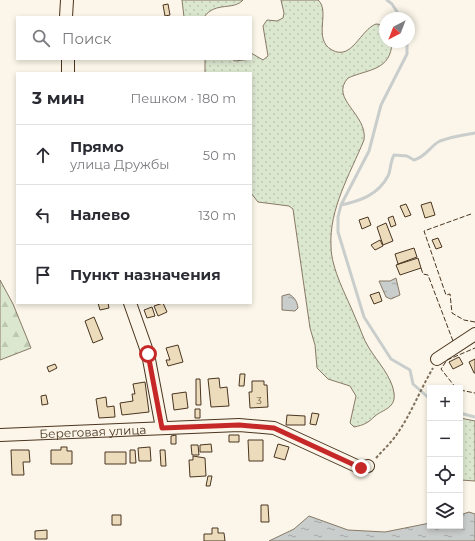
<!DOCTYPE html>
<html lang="ru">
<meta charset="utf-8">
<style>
:root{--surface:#fff;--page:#f7f7f7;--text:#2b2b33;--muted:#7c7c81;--line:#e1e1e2}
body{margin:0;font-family:Montserrat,sans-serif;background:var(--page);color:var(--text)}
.controls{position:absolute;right:12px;bottom:12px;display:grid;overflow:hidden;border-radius:0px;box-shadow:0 2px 6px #0003}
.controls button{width:36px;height:36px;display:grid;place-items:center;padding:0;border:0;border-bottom:1px solid var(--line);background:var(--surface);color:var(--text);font:20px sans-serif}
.compass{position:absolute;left:379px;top:12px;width:36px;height:36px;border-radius:50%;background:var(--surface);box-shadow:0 2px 6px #0003;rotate:222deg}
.stop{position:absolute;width:12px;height:12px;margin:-9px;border:3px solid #c62828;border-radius:50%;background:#fff}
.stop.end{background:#c62828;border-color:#fff;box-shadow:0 1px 4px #0008}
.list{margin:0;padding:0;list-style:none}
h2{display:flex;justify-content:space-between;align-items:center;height:52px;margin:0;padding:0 16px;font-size:17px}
h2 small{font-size:13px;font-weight:400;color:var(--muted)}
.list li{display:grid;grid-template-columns:26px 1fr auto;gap:12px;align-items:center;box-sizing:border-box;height:60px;padding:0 16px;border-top:1px solid var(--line)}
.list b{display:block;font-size:15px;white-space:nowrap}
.list p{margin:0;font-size:13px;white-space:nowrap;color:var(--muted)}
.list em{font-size:13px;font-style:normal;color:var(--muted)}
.icon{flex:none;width:22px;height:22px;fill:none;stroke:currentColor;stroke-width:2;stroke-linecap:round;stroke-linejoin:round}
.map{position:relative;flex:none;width:475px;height:541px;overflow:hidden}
.search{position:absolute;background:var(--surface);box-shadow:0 2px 6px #0003;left:16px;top:16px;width:236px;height:44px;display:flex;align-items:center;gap:10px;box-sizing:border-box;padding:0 14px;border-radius:0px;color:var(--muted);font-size:15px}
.panel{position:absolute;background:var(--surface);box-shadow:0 2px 6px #0003;left:16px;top:72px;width:236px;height:232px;border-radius:0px}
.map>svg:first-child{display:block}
.grass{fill:url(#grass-dots);stroke:#887966}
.forest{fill:url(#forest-firs);stroke:#887966}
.water{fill:url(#water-ripples);stroke:#887966}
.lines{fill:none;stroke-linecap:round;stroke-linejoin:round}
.stream{stroke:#c9cecd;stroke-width:3}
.building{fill:#ecdcbc;stroke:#4a3520}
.minor-casing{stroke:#4a3520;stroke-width:14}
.path{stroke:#7f6f5c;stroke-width:2;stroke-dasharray:3 2;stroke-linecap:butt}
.minor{stroke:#fbf6e9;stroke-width:12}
.fence{stroke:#4a3520;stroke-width:1;stroke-dasharray:5 2;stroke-linecap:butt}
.route{stroke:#c62828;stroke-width:5}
.labels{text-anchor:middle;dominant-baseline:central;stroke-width:3;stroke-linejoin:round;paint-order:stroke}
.number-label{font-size:10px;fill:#725f47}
.street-label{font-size:12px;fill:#4a3520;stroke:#fbf6e9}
</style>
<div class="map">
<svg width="475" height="541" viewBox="0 0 475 541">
<defs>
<pattern id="grass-dots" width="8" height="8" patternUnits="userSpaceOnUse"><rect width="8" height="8" fill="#dce7d0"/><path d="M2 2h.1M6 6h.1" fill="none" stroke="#bec7b2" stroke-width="1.8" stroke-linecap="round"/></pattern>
<pattern id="forest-firs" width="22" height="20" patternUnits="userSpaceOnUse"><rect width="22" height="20" fill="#dce7d0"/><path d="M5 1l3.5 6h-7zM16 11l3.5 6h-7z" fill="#bec7b2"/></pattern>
<pattern id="water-ripples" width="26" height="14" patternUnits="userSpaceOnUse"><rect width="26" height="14" fill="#c9cecd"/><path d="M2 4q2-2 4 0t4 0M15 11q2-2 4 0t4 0" fill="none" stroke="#a5a8a6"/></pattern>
</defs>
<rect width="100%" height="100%" fill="#fbf6e9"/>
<path class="grass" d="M182 0H243C233 11 216 1 204 17H184Z
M281 0H318C331 11 312 39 332 50 352 61 360 30 376 24L385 25V42H392C391 71 368 69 348 78 329 99 368 114 364 140 350 174 329 209 331 246 331 269 347 297 355 317 360 327 363 339 369 348 377 361 392 377 394 393 396 408 384 409 375 416 368 423 364 425 354 427L350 423 356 396 350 386 328 379 317 368 315 345 310 328 293 209 289 206 258 202 251 193V73H205V59H232L235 61 251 59V53L263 60 268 56 263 26 267 20 277 21 283 18 284 13Z
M460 418 475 421V481L461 480 460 478Z"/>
<path class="forest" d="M0 280 13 304 31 348 0 360Z"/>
<path class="water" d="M396 278 400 295 391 299 386 297 379 281H390Z
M289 294C295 298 297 301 298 308L295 311 282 310V296Z
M469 512 475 514V541H269L294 529 309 516 348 530 385 532 430 523V526H460V515Z"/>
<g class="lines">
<path class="stream" d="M387 0 392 4 401 18
M407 42V54L381 105 369 151 341 205 338 217V232L364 317 391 359 410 370 413 384 430 399
M341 205C360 201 378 195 388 176 391 170 390 162 394 155L407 156 414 160C426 157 430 146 440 141 450 137 464 135 475 133
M460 413 475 417"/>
</g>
<path class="building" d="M168 4 170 15 165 16 163 5Z
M431 202 435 215 425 218 421 205Z
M406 204 411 215 405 217 400 206Z
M393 216 396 225 391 227 388 218Z
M368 217 371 225 362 229 359 220Z
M386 223 393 241 383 245 377 227Z
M438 238 442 247 436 249 432 240Z
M380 240 383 246 375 250 371 245Z
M414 248 417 257 398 264 395 254Z
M418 258 421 268 400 275 396 265Z
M379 292 382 301 374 304 370 295Z
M98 303H108L109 308 100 310Z
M163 303 167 312 158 316 154 306Z
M152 307 155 316 147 318 144 310Z
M94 317 103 339 93 343 85 321Z
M178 345 183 362 168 366 166 360H170L166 348Z
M459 357 463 364 453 369 449 362Z
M475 359V373H474L469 362Z
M55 364 57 368 49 372 47 367Z
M240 374H245L244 386H239Z
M219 378 220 388 227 387 229 406 211 407 208 379Z
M196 379H200L201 405H196Z
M252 381H264V385H267L268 407 250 408 249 392H252Z
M145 382 149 412 122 415 120 403 133 401 132 394H135L133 384Z
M186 392 188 408 174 410 172 394Z
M46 395 48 404 42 405 41 396Z
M106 397 107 407 114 406 115 417 99 418 96 399Z
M195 409H200V418H195Z
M312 413 319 414 316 425 310 424Z
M287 415 305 416V425H286Z
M176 435V444H171V436Z
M229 435H239V442H229Z
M248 440H263V461H249Z
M211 444 212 452H200V445Z
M278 444 289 447 285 460 274 457Z
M191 445H198L199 455H192Z
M61 447H67V451H72V464H51V450H61Z
M150 447 151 461H139L138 448Z
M11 450H29L30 462H23L24 475H12Z
M130 450H135L136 463H130Z
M160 450H165L166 466H161Z
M105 452H126V464H105Z
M193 456 205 458 206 476 190 477 189 460H193Z
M208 476H212L210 486H206Z
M261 505H268L269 522H261Z
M112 515H121V525H112Z
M212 528H218V533H224L225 541H204V534H212Z
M47 530V539H35V531Z"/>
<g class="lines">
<defs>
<g id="minor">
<path d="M66 17 67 0"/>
<path d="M68 59V73"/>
<path d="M130 303 148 354 162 428"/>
<path d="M437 359 475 334"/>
<path id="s1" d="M0 435 239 425 274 428 361 468 368 466"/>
</g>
</defs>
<use href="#minor" class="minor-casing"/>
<path class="path" d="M376 458C383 450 391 443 397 434 411 414 420 390 433 368"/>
<use href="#minor" class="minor"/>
<path class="fence" d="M471 214 424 231 446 295 450 294 452 313 464 320 475 322
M421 268 423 274 428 275 453 341
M456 388 441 369 447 360 475 348
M460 390 475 393"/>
</g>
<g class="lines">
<path class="route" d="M148 354 162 428 239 425 274 428 361 468"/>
</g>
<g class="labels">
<g class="number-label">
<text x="259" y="400">3</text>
</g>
<g class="street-label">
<text stroke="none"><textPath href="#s1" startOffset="93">Береговая улица</textPath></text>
</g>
</g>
</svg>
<div class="controls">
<button>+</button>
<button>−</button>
<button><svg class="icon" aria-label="locate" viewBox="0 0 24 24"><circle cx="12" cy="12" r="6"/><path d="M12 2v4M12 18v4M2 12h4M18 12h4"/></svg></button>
<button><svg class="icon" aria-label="layers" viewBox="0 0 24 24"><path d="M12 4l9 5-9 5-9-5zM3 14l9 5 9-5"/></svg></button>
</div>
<svg class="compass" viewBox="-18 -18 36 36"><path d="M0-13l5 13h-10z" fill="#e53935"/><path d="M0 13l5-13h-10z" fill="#7c7c81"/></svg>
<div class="stop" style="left:148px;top:354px"></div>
<div class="stop end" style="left:361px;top:468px"></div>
<div class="search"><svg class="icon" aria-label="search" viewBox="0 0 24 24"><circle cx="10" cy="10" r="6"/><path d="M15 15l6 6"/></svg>Поиск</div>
<section class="panel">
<h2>3 мин<small>Пешком · 180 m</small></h2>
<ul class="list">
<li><svg class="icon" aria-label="ahead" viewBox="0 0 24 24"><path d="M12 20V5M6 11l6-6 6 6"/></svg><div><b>Прямо</b><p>улица Дружбы</p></div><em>50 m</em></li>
<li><svg class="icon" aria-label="left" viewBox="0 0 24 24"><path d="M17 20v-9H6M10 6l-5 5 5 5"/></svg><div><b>Налево</b></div><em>130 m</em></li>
<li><svg class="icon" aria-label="arrive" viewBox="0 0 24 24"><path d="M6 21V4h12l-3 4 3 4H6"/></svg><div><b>Пункт назначения</b></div></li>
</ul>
</section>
</div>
